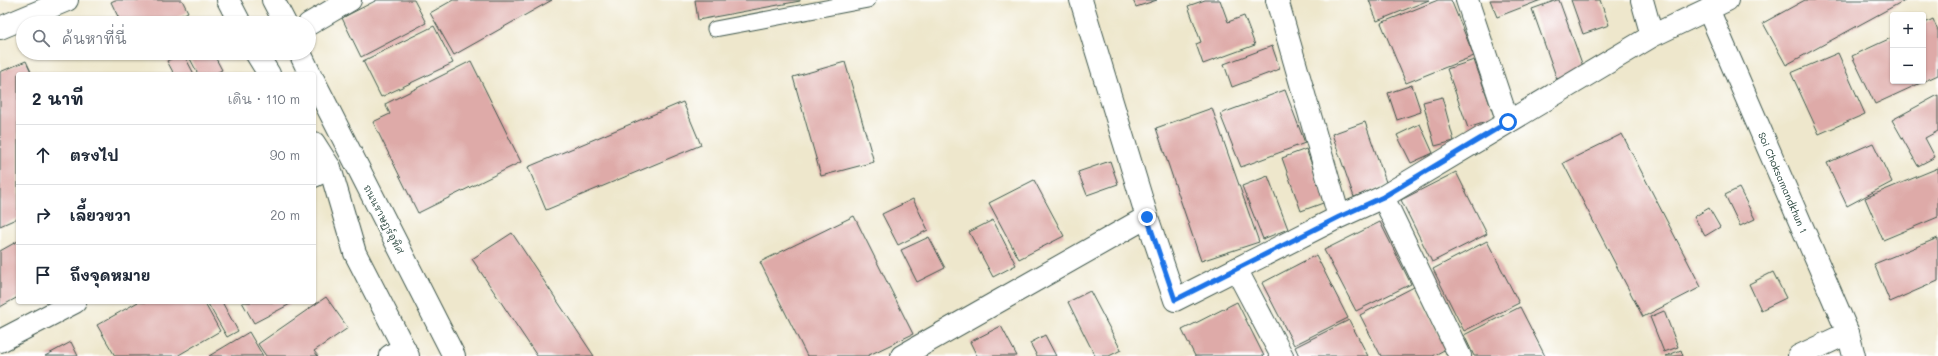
<!DOCTYPE html>
<html lang="th">
<meta charset="utf-8">
<style>
:root{--surface:#fff;--page:#f2f2f3;--text:#1f2937;--muted:#747a83;--line:#e0e1e3}
body{margin:0;font-family:Mali,"Playpen Sans Thai",sans-serif;background:var(--page);color:var(--text)}
.controls{position:absolute;right:12px;top:12px;display:grid;overflow:hidden;border-radius:4px;box-shadow:0 1px 3px #0004}
.controls button{width:36px;height:36px;display:grid;place-items:center;padding:0;border:0;border-bottom:1px solid var(--line);background:var(--surface);color:var(--text);font:20px sans-serif}
.stop{position:absolute;width:12px;height:12px;margin:-9px;border:3px solid #1a73e8;border-radius:50%;background:#fff}
.stop.end{background:#1a73e8;border-color:#fff;box-shadow:0 1px 4px #0008}
.list{margin:0;padding:0;list-style:none}
h2{display:flex;justify-content:space-between;align-items:center;height:52px;margin:0;padding:0 16px;font-size:17px}
h2 small{font-size:13px;font-weight:400;color:var(--muted)}
.list li{display:grid;grid-template-columns:26px 1fr auto;gap:12px;align-items:center;box-sizing:border-box;height:60px;padding:0 16px;border-top:1px solid var(--line)}
.list b{display:block;font-size:15px;white-space:nowrap}
.list em{font-size:13px;font-style:normal;color:var(--muted)}
.icon{flex:none;width:22px;height:22px;fill:none;stroke:currentColor;stroke-width:2;stroke-linecap:round;stroke-linejoin:round}
.map{position:relative;flex:none;width:1938px;height:356px;overflow:hidden}
.search{position:absolute;background:var(--surface);box-shadow:0 1px 3px #0004;left:16px;top:16px;width:300px;height:44px;display:flex;align-items:center;gap:10px;box-sizing:border-box;padding:0 14px;border-radius:22px;color:var(--muted);font-size:15px}
.panel{position:absolute;background:var(--surface);box-shadow:0 1px 3px #0004;left:16px;top:72px;width:300px;height:232px;border-radius:4px}
.map>svg:first-child{display:block}
.building{fill:#deaaa8}
.lines{fill:none;stroke-linecap:round;stroke-linejoin:round}
.service-casing{stroke:#3e564b;stroke-width:17}
.minor-casing{stroke:#3e564b;stroke-width:24}
.tertiary-casing{stroke:#3e564b;stroke-width:24}
.service{stroke:#fff;stroke-width:15}
.minor{stroke:#fff;stroke-width:22}
.tertiary{stroke:#fff;stroke-width:22}
.route{stroke:#1a73e8;stroke-width:5}
.labels{text-anchor:middle;dominant-baseline:central;stroke-width:4;stroke-linejoin:round;paint-order:stroke}
.street-label{font-size:10px;fill:#1f3d34;stroke:#fff}
</style>
<div class="map">
<svg width="1938" height="356" viewBox="0 0 1938 356">
<rect width="100%" height="100%" fill="#fff"/>
<filter id="ink" filterUnits="userSpaceOnUse"><feTurbulence type="fractalNoise" baseFrequency=".025" numOctaves="2"/><feDisplacementMap in="SourceGraphic" scale="8" xChannelSelector="R" yChannelSelector="G"/><feConvolveMatrix kernelMatrix="1 2 1 2 8 2 1 2 1" color-interpolation-filters="sRGB"/></filter>
<filter id="wash" filterUnits="userSpaceOnUse"><feTurbulence type="fractalNoise" baseFrequency=".012" numOctaves="4" result="noise"/><feDisplacementMap in="SourceGraphic" scale="16" xChannelSelector="R" yChannelSelector="G"/><feGaussianBlur stdDeviation="0.9" result="paint"/><feColorMatrix in="noise" values="0 0 0 0 0 0 0 0 0 0 0 0 0 0 0 0 0 1.4 0 .05"/><feComposite in="paint" operator="in"/></filter>
<g filter="url(#wash)">
<rect width="100%" height="100%" fill="#eee7cc"/>
<g id="blocks">
<path class="building" d="M115 0H182L188 12 166 23H121L111 2Z
M377 0H414L426 23 361 57 342 18Z
M453 0H552L454 55 430 13Z
M695 0H800V1L698 20Z
M1133 0H1157L1136 7Z
M1205 0H1220L1228 22 1244 16 1255 45 1203 64 1196 44 1201 42 1188 6Z
M1369 0H1429L1377 21Z
M1438 0H1451L1474 56 1406 83 1381 23Z
M1490 0H1541L1497 17Z
M1557 0H1559L1584 69 1557 79 1532 9Z
M1571 0H1600L1609 25 1583 34Z
M1805 0H1905L1786 65 1763 23Z
M191 16 195 23H177Z
M1933 19 1938 31V75L1875 104 1852 56 1893 37V81H1923V24Z
M434 26 453 63 381 97 363 61Z
M1272 46 1280 69 1232 87 1224 64Z
M183 53 194 74H174L167 61Z
M187 53H213L222 70 214 74H198Z
M1838 53 1865 114 1819 134 1791 73Z
M1474 60 1495 119 1468 128 1447 69Z
M26 61 32 74H18V218L0 226V72Z
M471 61 521 162 418 213 373 122 390 114 385 104Z
M845 62 874 162 821 176 793 77Z
M1412 85 1421 112 1397 120 1388 93Z
M1285 90 1305 143 1241 167 1220 114Z
M1938 95V131L1925 138 1935 157 1918 166 1892 120Z
M1442 97 1454 141 1435 146 1423 102Z
M683 102 701 145 546 210 528 167Z
M1212 108 1259 242 1201 261 1156 128Z
M1365 122 1387 185 1354 197 1332 134Z
M1420 124 1433 153 1411 163 1397 135Z
M1622 134 1701 287 1643 317 1563 163Z
M1873 143 1892 182 1847 206 1827 163Z
M1306 149 1326 202 1301 211 1282 158Z
M1110 161 1118 184 1087 195 1078 172Z
M1938 168V217L1883 240 1865 198Z
M1456 172 1487 234 1432 262 1401 200Z
M1268 176 1288 229 1263 239 1242 186Z
M1034 180 1064 236 1019 259 989 203Z
M1739 188 1755 219 1740 226 1725 195Z
M913 199 928 230 898 245 882 214Z
M1709 208 1720 227 1705 236 1694 217Z
M854 216 913 334 867 356H807L760 262Z
M993 220 1016 265 993 277 969 232Z
M1380 222 1411 284 1356 311 1324 250Z
M512 233 594 356H537L472 259Z
M929 237 945 268 917 282 901 250Z
M1938 238V281L1890 302 1874 264Z
M18 241V297L0 307V251Z
M1487 241 1519 303 1464 331 1433 269Z
M1316 255 1348 318 1294 345 1262 283Z
M1773 272 1786 298 1761 310 1749 284Z
M1414 287 1446 349 1433 356H1381L1360 315Z
M1090 291 1121 350 1109 356H1095L1068 302Z
M326 297 348 328 314 351 318 356H266L258 344Z
M138 302H204L220 331 177 356H115L97 325Z
M207 302H222L238 331 227 337Z
M242 302H294L254 323Z
M1237 302 1264 356H1195L1182 330Z
M1520 307 1545 356H1474L1464 335Z
M1664 311 1678 347 1664 352 1650 317Z
M1349 320 1368 356H1299L1295 347Z
M1001 326 1017 356H977L970 342Z
M249 332 263 356H209Z
M1045 335 1056 356H1037L1030 343Z
M71 342 78 356H45Z
M1681 350 1683 356H1666Z"/>
</g>
</g>
<g filter="url(#ink)">
<use href="#blocks" fill-opacity="0" stroke="#3e564b" stroke-width="1"/>
<g class="lines">
<defs>
<path id="service" d="M715 29 868 0"/>
<path id="minor" d="M1081 0 1147 217 1175 300 1339 217 1383 197 1652 36 1727 0
M1277 0 1339 217
M1467 0 1508 122
M1642 0 1652 36
M309 24 350 0
M0 28 67 0
M314 176 330 168
M1383 197 1460 356
M1236 269 1282 356
M0 341 75 302
M390 356 404 348
M902 356 1147 217
M1799 356 1848 333"/>
<g id="tertiary">
<path d="M228 0 240 23"/>
<path d="M273 0 285 23"/>
<path id="s1" d="M1708 9 1848 333 1854 356"/>
<path d="M256 53 269 74"/>
<path d="M300 53 310 74"/>
<path d="M314 81 454 356"/>
<path d="M314 143 330 168 355 253 408 356"/>
</g>
</defs>
<use href="#service" class="service-casing"/>
<use href="#minor" class="minor-casing"/>
<use href="#tertiary" class="tertiary-casing"/>
<use href="#service" class="service"/>
<use href="#minor" class="minor"/>
<use href="#tertiary" class="tertiary"/>
</g>
</g>
<g class="lines" filter="url(#ink)">
<path class="route" d="M1147 217 1175 300 1339 217 1383 197 1508 122"/>
</g>
<g class="labels">
<g class="street-label">
<text stroke="none"><textPath href="#s1" startOffset="189">Soi Choksamandkhun 1</textPath></text>
<text transform="translate(384 219) rotate(63)">ถนนราษฏร์อุทิศ</text>
</g>
</g>
</svg>
<div class="controls">
<button>+</button>
<button>−</button>
</div>
<div class="stop" style="left:1508px;top:122px"></div>
<div class="stop end" style="left:1147px;top:217px"></div>
<div class="search"><svg class="icon" aria-label="search" viewBox="0 0 24 24"><circle cx="10" cy="10" r="6"/><path d="M15 15l6 6"/></svg>ค้นหาที่นี่</div>
<section class="panel">
<h2>2 นาที<small>เดิน · 110 m</small></h2>
<ul class="list">
<li><svg class="icon" aria-label="ahead" viewBox="0 0 24 24"><path d="M12 20V5M6 11l6-6 6 6"/></svg><div><b>ตรงไป</b></div><em>90 m</em></li>
<li><svg class="icon" aria-label="right" viewBox="0 0 24 24"><path d="M7 20v-9h11M14 6l5 5-5 5"/></svg><div><b>เลี้ยวขวา</b></div><em>20 m</em></li>
<li><svg class="icon" aria-label="arrive" viewBox="0 0 24 24"><path d="M6 21V4h12l-3 4 3 4H6"/></svg><div><b>ถึงจุดหมาย</b></div></li>
</ul>
</section>
</div>
